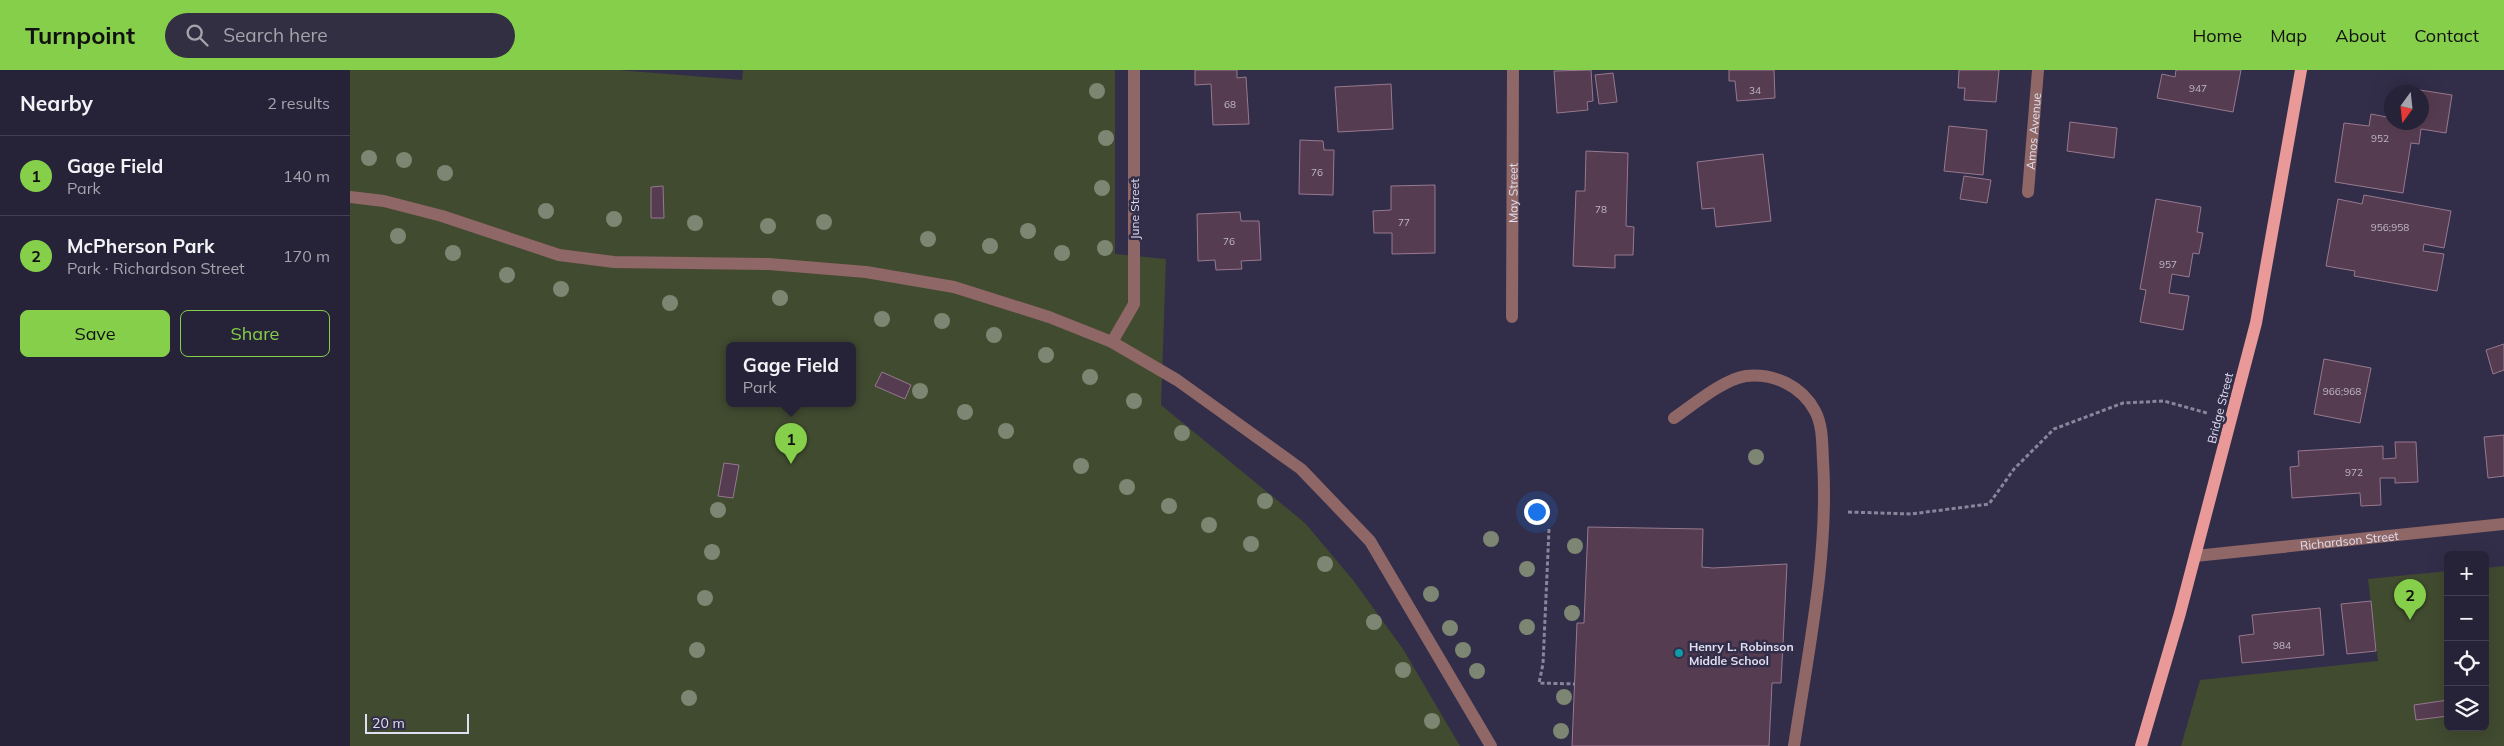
<!DOCTYPE html>
<meta charset="utf-8">
<style>
:root{--surface:#262237;--page:#322f42;--text:#f1f3f6;--muted:#a4a4ad;--line:#423f52;--accent:#86cf4b}
body{margin:0;font-family:Mulish,sans-serif;background:var(--page);color:var(--text)}
.controls{position:absolute;right:15px;bottom:15px;display:grid;overflow:hidden;border-radius:8px;box-shadow:0 5px 20px #0002}
.controls button{width:45px;height:45px;display:grid;place-items:center;padding:0;border:0;border-bottom:1px solid var(--line);background:var(--surface);color:var(--text);font:25px sans-serif}
.compass{position:absolute;left:2034px;top:15px;width:45px;height:45px;border-radius:50%;background:var(--surface);box-shadow:0 5px 20px #0002;rotate:195deg}
.scale{position:absolute;left:15px;bottom:12px;width:104px;box-sizing:border-box;padding-left:5px;border:2px solid #e0def0;border-top:0;font-size:14px;line-height:18px;white-space:nowrap;color:#e0def0;-webkit-text-stroke:4px #322d49;paint-order:stroke}
.you{position:absolute;left:1186px;top:441px;width:18px;height:18px;margin:-12px;border:4px solid #fff;border-radius:50%;background:#1a73e8;box-shadow:0 0 0 8px #1a73e833}
.badge{display:grid;place-items:center;width:32px;height:32px;border-radius:50%;background:var(--accent);color:#111;font-size:16px;font-weight:700}
.pin{position:absolute;translate:-50% -41px;filter:drop-shadow(0 1px 2px #0008)}
.pin::after{content:'';position:absolute;top:26px;width:18px;height:15px;background:inherit;clip-path:polygon(0 0,100% 0,50% 100%)}
.popup{position:absolute;left:376px;top:272px;width:130px;height:65px;box-sizing:border-box;display:grid;place-content:center;border-radius:8px;background:var(--surface);filter:drop-shadow(0 1px 4px #0005);font-size:16px;white-space:nowrap;color:var(--muted)}
.popup b{font-size:19px;color:var(--text)}
.popup::after{content:'';position:absolute;left:50%;top:100%;margin-left:-10px;border:10px solid transparent;border-top-color:var(--surface)}
.list{margin:0;padding:0;list-style:none}
h2{display:flex;justify-content:space-between;align-items:center;height:65px;margin:0;padding:0 20px;font-size:21px}
h2 small{font-size:16px;font-weight:400;color:var(--muted)}
.list li{display:grid;grid-template-columns:32px 1fr auto;gap:15px;align-items:center;box-sizing:border-box;height:80px;padding:0 20px;border-top:1px solid var(--line)}
.list b{display:block;font-size:19px;white-space:nowrap}
.list p{margin:0;font-size:16px;white-space:nowrap;color:var(--muted)}
.list em{font-size:16px;font-style:normal;color:var(--muted)}
.actions{display:flex;gap:10px;padding:15px 20px}
.actions a{flex:1;padding:11px 0;border:1px solid var(--accent);border-radius:8px;text-align:center;font-size:18px;color:var(--accent)}
.actions .main{background:var(--accent);color:#111}
.icon{flex:none;width:28px;height:28px;fill:none;stroke:currentColor;stroke-width:2;stroke-linecap:round;stroke-linejoin:round}
.map{position:relative;flex:none;width:2154px;height:676px;overflow:hidden}
header{display:flex;align-items:center;gap:30px;box-sizing:border-box;height:70px;padding:0 25px;background:var(--accent);color:#111}
header strong{font-size:24px}
nav{display:flex;gap:28px;margin-inline-start:auto;font-size:18px}
.search{width:350px;height:45px;background:var(--page);display:flex;align-items:center;gap:12px;box-sizing:border-box;padding:0 18px;border-radius:28px;color:var(--muted);font-size:19px}
main{display:flex}
aside{flex:1;background:var(--surface)}
.map>svg:first-child{display:block}
.green{fill:#414b30;fill-rule:evenodd}
.building{fill:#563c50;stroke:#96798f}
.lines{fill:none;stroke-linecap:round;stroke-linejoin:round}
.path{stroke:#88859c;stroke-width:3;stroke-dasharray:4 2.5;stroke-linecap:butt}
.minor{stroke:#8e6766;stroke-width:12}
.major{stroke:#e99998;stroke-width:12}
.tree{fill:#7c8672}
.culture-dot{fill:#0f9aa8;stroke:#322d49;stroke-width:2}
.labels{text-anchor:middle;dominant-baseline:central;stroke-width:5;stroke-linejoin:round;paint-order:stroke}
.number-label{font-size:10px;fill:#beb6c8}
.street-label{font-size:12px;fill:#e0def0;stroke:#322d49}
.poi-label{font-size:12px;font-weight:bold;fill:#e0def0;stroke:#322d49;text-anchor:start}
</style>
<header>
<strong>Turnpoint</strong>
<div class="search"><svg class="icon" aria-label="search" viewBox="0 0 24 24"><circle cx="10" cy="10" r="6"/><path d="M15 15l6 6"/></svg>Search here</div>
<nav><a>Home</a><a>Map</a><a>About</a><a>Contact</a></nav>
</header>
<main>
<aside>
<h2>Nearby<small>2 results</small></h2>
<ul class="list">
<li><span class="badge">1</span><div><b>Gage Field</b><p>Park</p></div><em>140 m</em></li>
<li><span class="badge">2</span><div><b>McPherson Park</b><p>Park · Richardson Street</p></div><em>170 m</em></li>
</ul>
<div class="actions"><a class="main">Save</a><a>Share</a></div>
</aside>
<div class="map">
<svg width="2154" height="676" viewBox="0 0 2154 676">
<rect width="100%" height="100%" fill="#322d49"/>
<path class="green" d="M0 0H268L392 10 393 0H765V184L816 189 811 335 955 453 1003 510 1053 579 1110 676H0ZM380 275H502V333H380Z
M2154 496V676H1831L1850 610 2028 591 2018 509 2098 501V657H2135V498Z"/>
<path class="building" d="M845 0H887V8L896 7 899 54 863 55 861 14 845 15Z
M1241 0 1243 31 1237 32 1238 40 1207 43 1204 1Z
M1379 0H1424L1425 28 1387 31 1385 11H1379Z
M1609 0H1649L1646 32 1614 30 1615 18H1608Z
M1826 0H1891L1883 42 1807 28 1812 4 1825 7Z
M1263 3 1267 32 1249 34 1245 5Z
M1041 14 1043 59 988 62 985 17Z
M2057 18 2102 25 2096 63 2071 59 2069 74 2061 73 2053 123 1985 112 1994 53 2019 56 2021 44 2042 48V52H2072V22H2057Z
M1720 52 1767 58 1764 88 1717 81Z
M1599 56 1637 60 1633 105 1594 101Z
M950 70 973 71 974 80H984L983 125 949 124Z
M1236 81 1278 83 1276 156 1284 157 1283 185H1265V198L1223 196 1226 121H1235Z
M1413 84 1421 151 1366 157 1364 138 1352 139 1347 92Z
M1614 106 1641 110 1637 133 1610 129Z
M1085 115V183L1042 184V163H1024L1023 141 1041 140V116Z
M313 116 314 148H301V117Z
M2014 125 2101 141 2094 178 2074 174 2073 181 2094 184 2087 221 2004 206 2005 201 1976 196 1988 129 2012 134Z
M1806 129 1851 137 1847 162 1853 163 1849 184 1843 183 1839 207 1822 204 1819 223 1839 226 1833 260 1790 252 1796 220 1790 219Z
M890 142 891 151H909L911 190 891 191 892 199 866 200 865 190 848 191 847 144Z
M2154 274V300L2143 304 2136 280Z
M1974 289 2021 298 2010 353 1964 344Z
M532 302 561 315 555 329 525 316Z
M2154 365V406L2138 408 2134 367Z
M2045 372H2066L2068 412 2045 413V408H2030L2031 435 2011 436 2010 423 1942 428 1940 397 1949 396 1948 381 2033 376V389L2046 388Z
M374 393 389 395 383 428 368 426Z
M1238 457 1353 459 1352 497 1363 498 1437 494 1431 613H1422L1419 676H1222L1227 553H1234Z
M2021 531 2026 581 1997 584 1991 534Z
M1970 538 1974 585 1892 593 1889 566 1904 564 1902 545Z
M2098 630V646L2066 650 2064 635Z"/>
<g class="lines">
<path class="path" d="M1498 442 1561 444 1639 434 1664 399 1704 359 1773 333 1814 331 1857 343
M1199 459 1193 594 1189 613 1225 614"/>
<g class="minor">
<path id="s1" d="M1678 122 1688 0"/>
<path d="M0 127 34 131 92 146 209 185 264 192 419 194 516 202 604 217 699 247 762 272 827 310 951 399 1020 471 1141 676"/>
<path id="s2" d="M1162 247 1163 0"/>
<path d="M762 272 784 234V0"/>
<path d="M1324 348C1343 335 1374 309 1396 306 1424 303 1452 316 1465 341 1473 356 1472 374 1473 390 1479 485 1458 582 1444 676"/>
<path id="s3" d="M1845 486 2154 454"/>
</g>
<path class="major" d="M1791 676 1830 543 1906 253 1951 0"/>
</g>
<g class="tree">
<circle cx="747" cy="21" r="8"/>
<circle cx="756" cy="68" r="8"/>
<circle cx="19" cy="88" r="8"/>
<circle cx="54" cy="90" r="8"/>
<circle cx="95" cy="103" r="8"/>
<circle cx="752" cy="118" r="8"/>
<circle cx="196" cy="141" r="8"/>
<circle cx="264" cy="149" r="8"/>
<circle cx="474" cy="152" r="8"/>
<circle cx="345" cy="153" r="8"/>
<circle cx="418" cy="156" r="8"/>
<circle cx="678" cy="161" r="8"/>
<circle cx="48" cy="166" r="8"/>
<circle cx="578" cy="169" r="8"/>
<circle cx="640" cy="176" r="8"/>
<circle cx="755" cy="178" r="8"/>
<circle cx="103" cy="183" r="8"/>
<circle cx="712" cy="183" r="8"/>
<circle cx="157" cy="205" r="8"/>
<circle cx="211" cy="219" r="8"/>
<circle cx="430" cy="228" r="8"/>
<circle cx="320" cy="233" r="8"/>
<circle cx="532" cy="249" r="8"/>
<circle cx="592" cy="251" r="8"/>
<circle cx="644" cy="265" r="8"/>
<circle cx="696" cy="285" r="8"/>
<circle cx="740" cy="307" r="8"/>
<circle cx="570" cy="321" r="8"/>
<circle cx="784" cy="331" r="8"/>
<circle cx="615" cy="342" r="8"/>
<circle cx="656" cy="361" r="8"/>
<circle cx="832" cy="363" r="8"/>
<circle cx="1406" cy="387" r="8"/>
<circle cx="731" cy="396" r="8"/>
<circle cx="777" cy="417" r="8"/>
<circle cx="915" cy="431" r="8"/>
<circle cx="819" cy="436" r="8"/>
<circle cx="368" cy="440" r="8"/>
<circle cx="859" cy="455" r="8"/>
<circle cx="1141" cy="469" r="8"/>
<circle cx="901" cy="474" r="8"/>
<circle cx="1225" cy="476" r="8"/>
<circle cx="362" cy="482" r="8"/>
<circle cx="975" cy="494" r="8"/>
<circle cx="1177" cy="499" r="8"/>
<circle cx="1081" cy="524" r="8"/>
<circle cx="355" cy="528" r="8"/>
<circle cx="1222" cy="543" r="8"/>
<circle cx="1024" cy="552" r="8"/>
<circle cx="1177" cy="557" r="8"/>
<circle cx="1100" cy="558" r="8"/>
<circle cx="347" cy="580" r="8"/>
<circle cx="1113" cy="580" r="8"/>
<circle cx="1053" cy="600" r="8"/>
<circle cx="1127" cy="601" r="8"/>
<circle cx="1214" cy="627" r="8"/>
<circle cx="339" cy="628" r="8"/>
<circle cx="1082" cy="651" r="8"/>
<circle cx="1211" cy="661" r="8"/>
</g>
<circle class="culture-dot" cx="1329" cy="583" r="5"/>
<g class="labels">
<g class="number-label">
<text x="1848" y="18">947</text>
<text x="1405" y="20">34</text>
<text x="880" y="34">68</text>
<text x="2030" y="68">952</text>
<text x="967" y="102">76</text>
<text x="1251" y="139">78</text>
<text x="1054" y="152">77</text>
<text x="2040" y="157">956;958</text>
<text x="879" y="171">76</text>
<text x="1818" y="194">957</text>
<text x="1992" y="321">966;968</text>
<text x="2004" y="402">972</text>
<text x="1932" y="575">984</text>
</g>
<g class="street-label">
<text stroke="none"><textPath href="#s1" startOffset="61">Amos Avenue</textPath></text>
<text stroke="none"><textPath href="#s2" startOffset="124">May Street</textPath></text>
<text transform="translate(784 139) rotate(-90)">June Street</text>
<text transform="translate(1870 338) rotate(-76)">Bridge Street</text>
<text stroke="none"><textPath href="#s3" startOffset="155">Richardson Street</textPath></text>
</g>
<g class="poi-label">
<text x="1339" y="576">Henry L. Robinson<tspan x="1339" dy="14">Middle School</tspan></text>
</g>
</g>
</svg>
<div class="controls">
<button>+</button>
<button>−</button>
<button><svg class="icon" aria-label="locate" viewBox="0 0 24 24"><circle cx="12" cy="12" r="6"/><path d="M12 2v4M12 18v4M2 12h4M18 12h4"/></svg></button>
<button><svg class="icon" aria-label="layers" viewBox="0 0 24 24"><path d="M12 4l9 5-9 5-9-5zM3 14l9 5 9-5"/></svg></button>
</div>
<svg class="compass" viewBox="-18 -18 36 36"><path d="M0-13l5 13h-10z" fill="#e53935"/><path d="M0 13l5-13h-10z" fill="#a4a4ad"/></svg>
<div class="scale">20 m</div>
<div class="you"></div>
<div class="pin badge" style="left:441px;top:394px">1</div>
<div class="popup"><b>Gage Field</b>Park</div>
<div class="pin badge" style="left:2060px;top:550px">2</div>
</div>
</main>
